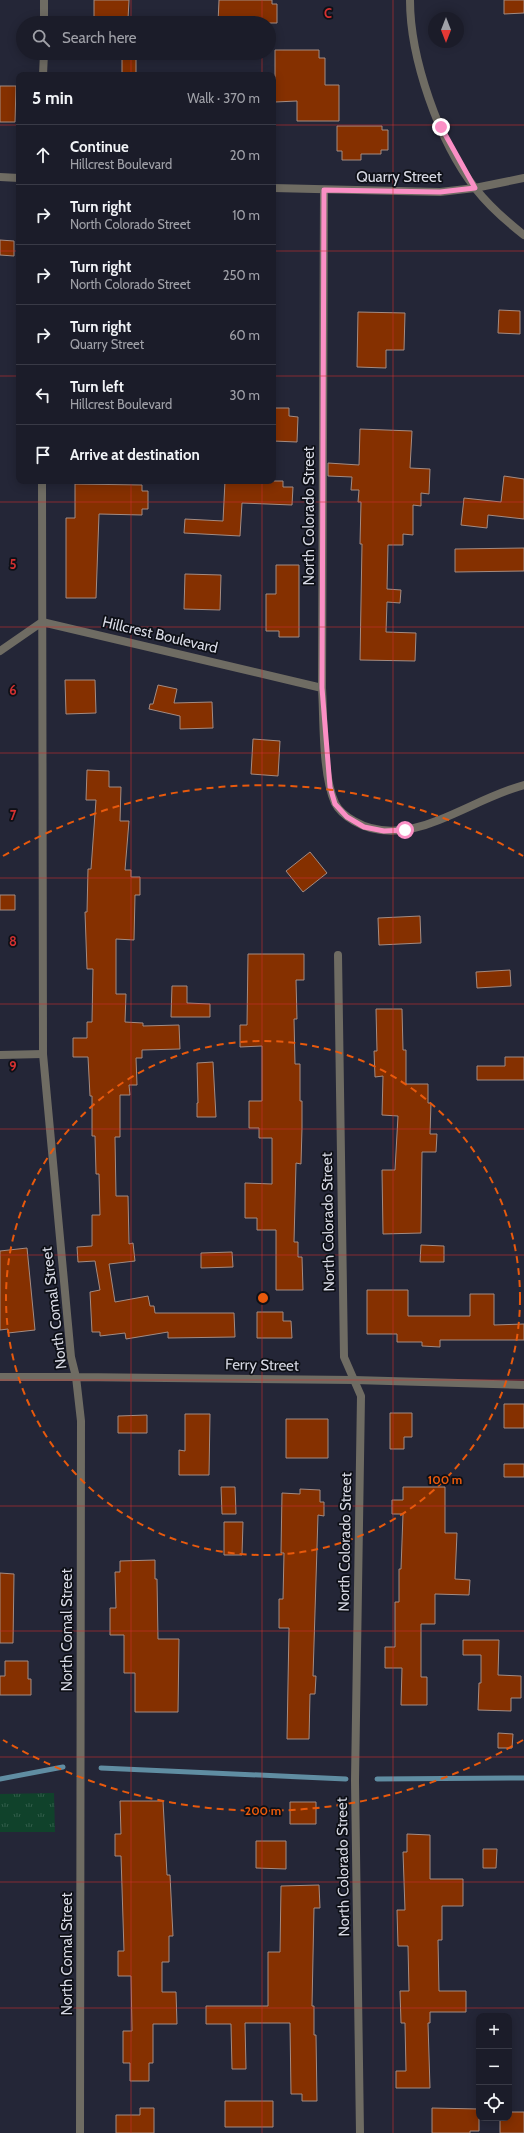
<!DOCTYPE html>
<meta charset="utf-8">
<style>
:root{--surface:#1b1c29;--page:#242531;--text:#f1f3f6;--muted:#a0a1a8;--line:#393a46}
body{margin:0;font-family:Cabin,sans-serif;background:var(--page);color:var(--text)}
.controls{position:absolute;right:12px;bottom:12px;display:grid;overflow:hidden;border-radius:8px;box-shadow:0 2px 10px #0003}
.controls button{width:36px;height:36px;display:grid;place-items:center;padding:0;border:0;border-bottom:1px solid var(--line);background:var(--surface);color:var(--text);font:20px sans-serif}
.compass{position:absolute;left:428px;top:12px;width:36px;height:36px;border-radius:50%;background:var(--surface);box-shadow:0 2px 10px #0003;rotate:180deg}
.stop{position:absolute;width:12px;height:12px;margin:-9px;border:3px solid #fb8fc5;border-radius:50%;background:#fff}
.stop.end{background:#fb8fc5;border-color:#fff;box-shadow:0 1px 4px #0008}
.list{margin:0;padding:0;list-style:none}
h2{display:flex;justify-content:space-between;align-items:center;height:52px;margin:0;padding:0 16px;font-size:17px}
h2 small{font-size:13px;font-weight:400;color:var(--muted)}
.list li{display:grid;grid-template-columns:26px 1fr auto;gap:12px;align-items:center;box-sizing:border-box;height:60px;padding:0 16px;border-top:1px solid var(--line)}
.list b{display:block;font-size:15px;white-space:nowrap}
.list p{margin:0;font-size:13px;white-space:nowrap;color:var(--muted)}
.list em{font-size:13px;font-style:normal;color:var(--muted)}
.icon{flex:none;width:22px;height:22px;fill:none;stroke:currentColor;stroke-width:2;stroke-linecap:round;stroke-linejoin:round}
.map{position:relative;flex:none;width:524px;height:2133px;overflow:hidden}
.search{position:absolute;background:var(--surface);box-shadow:0 2px 10px #0003;left:16px;top:16px;width:260px;height:44px;display:flex;align-items:center;gap:10px;box-sizing:border-box;padding:0 14px;border-radius:22px;color:var(--muted);font-size:15px}
.panel{position:absolute;background:var(--surface);box-shadow:0 2px 10px #0003;left:16px;top:72px;width:260px;height:412px;border-radius:8px}
.map>svg:first-child{display:block}
.park{fill:url(#park-tufts)}
.lines{fill:none;stroke-linecap:round;stroke-linejoin:round}
.stream{stroke:#608da2;stroke-width:5}
.building{fill:#853000;stroke:#a38b82}
.minor{stroke:#6f6c63;stroke-width:8}
.tertiary{stroke:#6f6c63;stroke-width:8}
.route{stroke:#fb8fc5;stroke-width:5}
.grid{fill:none;stroke:#d63131;stroke-width:1;stroke-opacity:0.55}
.ring{fill:none;stroke:#e8590c;stroke-width:2;stroke-dasharray:7 5}
.labels{text-anchor:middle;dominant-baseline:central;stroke-width:3.5;stroke-linejoin:round;paint-order:stroke}
.street-label{font-size:15px;fill:#d7d9e4;stroke:#0e1017}
.grid-label{font-size:13px;text-anchor:middle;font-weight:bold;fill:#d63131;stroke:#0e1017;stroke-width:3.5;stroke-linejoin:round;paint-order:stroke}
.centre{fill:#e8590c;stroke:#0e1017;stroke-width:2}
.ring-label{font-size:12px;text-anchor:middle;font-weight:bold;fill:#e8590c;stroke:#0e1017;stroke-width:3.5;stroke-linejoin:round;paint-order:stroke}
</style>
<div class="map">
<svg width="524" height="2133" viewBox="0 0 524 2133">
<defs>
<pattern id="park-tufts" width="24" height="20" patternUnits="userSpaceOnUse"><rect width="24" height="20" fill="#10422b"/><path d="M3 7l-1-3M5 7V3M7 7l1-3M15 17l-1-3M17 17v-4M19 17l1-3" fill="none" stroke="#325d4a"/></pattern>
</defs>
<rect width="100%" height="100%" fill="#242637"/>
<path class="park" d="M54 1793 55 1832H0V1794Z"/>
<g class="lines">
<path class="stream" d="M101 1768 346 1779
M0 1779 63 1767
M377 1779 524 1778"/>
</g>
<path class="building" d="M94 0H129L128 19H113V23H94Z
M219 0H272V4H277V23H218Z
M504 0H524V13L504 14Z
M275 50H319V58H325V85H339V121H297V101L275 102Z
M122 56H136V75H122Z
M0 86H16L15 122H0Z
M337 126H382V130H388V150H381V154H361V160H342V151H337Z
M0 240 14 241V256L0 255Z
M499 310 520 311V334L498 333Z
M358 312 405 313 404 350H386V368L357 367Z
M273 408H289V416L298 417 297 442 273 441Z
M360 429 412 431 410 468 430 469 429 494 421 493V506L413 505V535L403 534V545H388L387 589 401 590 400 603 387 602 386 632 416 633 415 661 360 660 362 544H360L361 502H358L359 490H351L352 477 328 476V463L359 465Z
M504 476 524 479V519L488 515 487 528 461 525 464 498 501 502Z
M225 481H283V487H293L292 505 242 503 240 536 184 533 185 519 223 521Z
M75 484 142 485V491H148V509H142V515L99 514 96 598H66V518H75Z
M524 548V571L455 572V549Z
M276 565H299V637H279V631H266V594H276Z
M185 574 221 575 220 610 184 609Z
M65 680H95L96 713 66 714Z
M158 685 177 689 174 703 212 702 213 728 180 729V716L149 709 150 704H153Z
M253 739 280 741 278 776 251 774Z
M87 770 109 771V787H121L120 821H129L125 870H131V877H140V895H135L134 940 116 939V994H126L125 1022 143 1023V1026L179 1025 180 1049 142 1050V1058H136L137 1085H129L130 1095H120V1137H115L116 1196H128L129 1244 133 1243 135 1261 109 1264 115 1302 148 1296 150 1306H154L155 1313H234L235 1337 168 1338V1332L126 1339 125 1333 100 1336V1332H92L90 1292 100 1290 95 1261 78 1262 77 1247 92 1246V1215H100L99 1174H96L95 1136H92V1096H90L88 1057H73V1038H87V1022H92L93 969H87L85 912H87L88 869H91L96 800H86Z
M310 852 327 873 303 892 286 871Z
M0 895H15V910H0Z
M420 916 421 943 379 945 378 918Z
M248 954H304V980H296L297 1019H294L295 1064H300V1101H302V1128L301 1164 296 1163 294 1242H298V1257H302L303 1290H276V1230H257V1218H245V1183L272 1184V1138H259V1128H249V1101H262V1046L240 1047V1025H247Z
M510 970 511 986 477 988 476 972Z
M172 986H187V1003L210 1004V1017H171Z
M376 1009H402L403 1050H406V1084H428V1103H431L430 1134H437L436 1152H422L421 1233 383 1234 382 1170H395L398 1116 382 1115 383 1076 375 1077 374 1051H377Z
M505 1057H524V1080H477V1066H505Z
M213 1062 216 1117H197V1103H198L197 1063Z
M421 1245 444 1246V1262H420Z
M27 1248 35 1330 8 1333V1329L0 1330V1251Z
M232 1252 233 1267 201 1268V1253Z
M367 1290H408V1316H470V1294H494V1325L524 1324V1340H440V1347L422 1346V1342H397V1334H367Z
M257 1312H283V1321H291L292 1338H257Z
M504 1404H524V1428H504Z
M390 1413H412V1437H404V1449H390Z
M185 1414H210L209 1475H179V1450L185 1451Z
M147 1415V1433H118V1416Z
M286 1419H328V1458H286Z
M504 1464H524V1477H504Z
M221 1487H235L236 1514H222Z
M403 1487H445V1533H457L455 1579 470 1580 469 1595 435 1594V1624H421V1677H427V1705H401L402 1668H385V1647H395V1602H399V1569H401L403 1514H392V1500H403Z
M300 1489 320 1490V1502H324V1516L318 1515 313 1676H316L315 1694H310L309 1739H287L289 1628H279V1599H283L284 1553H281L282 1493 300 1494Z
M224 1522H243L242 1555H224Z
M155 1560V1579H157L158 1639H179L178 1712H135V1673H124V1635H110V1608H116L115 1572H120V1561Z
M0 1573 14 1574 13 1643H0Z
M463 1640H499L498 1675 521 1676V1698H511V1711L478 1710 479 1683H481V1655H463Z
M5 1661H28V1679H31V1695H0V1676H5Z
M498 1733 513 1734 512 1748H498Z
M120 1801H163L167 1875H170L173 1936H169V1962H162V1992H176L177 2024H153V2063H149V2081H130V2063H123V2031H132L131 1976H118V1951H124L121 1856H115V1834H121Z
M290 1802H316V1824H290Z
M407 1834 430 1835V1879H463V1906H442V1940H438L439 1991H466V2012H430V2023H428L430 2088H396V2071H406L405 2023H401L400 1991H409L408 1946H398L397 1910H405L403 1852H407Z
M256 1841H286V1869L256 1868Z
M483 1849H497L496 1868H483Z
M319 1885 320 1908H314L313 1956 312 2006H314V2035H316L317 2101H302V2094H291L290 2023H245L246 2069H232L231 2024H206V2006H268V1952H280L281 1886Z
M225 2101H273V2127H225Z
M140 2108H154V2133H116V2115H140Z
M432 2108 479 2109V2131H470V2133H432Z
M509 2112H524V2133H500V2118H509Z"/>
<g class="lines">
<path class="minor" d="M410 0C410 58 439 142 475 188 489 206 506 221 524 235
M0 177 19 178
M324 190 322 688C324 720 322 774 335 803 339 811 347 817 354 821 381 837 412 831 439 820 467 809 495 793 524 785
M42 622 322 688
M338 955 344 1357 361 1396 355 1781 360 2133
M0 1055 43 1054
M0 1377H76"/>
<path class="tertiary" d="M44 23V0
M43 75 44 53
M273 188 440 192 475 188 524 178
M42 481 43 1054 71 1357 76 1377 81 1421 80 2133
M0 651 42 622
M76 1377 354 1380 524 1385"/>
</g>
<g class="lines">
<path class="route" d="M405 830 384 831 364 827 347 817 335 804 330 787 322 688 324 190 440 192 475 188 441 127"/>
</g>
<path class="grid" d="M131 0V23M262 0V23M393 0V2133M131 53V75M262 53V75M0 125H19M273 125H524M0 251H19M273 251H524M0 376H19M273 376H524M131 481V2133M262 481V2133M0 502H524M0 627H524M0 753H524M0 878H524M0 1004H524M0 1129H524M0 1255H524M0 1380H524M0 1506H524M0 1631H524M0 1757H524M0 1882H524M0 2008H524"/>
<g class="ring">
<circle cx="263" cy="1298" r="257"/>
<path d="M523 1740A513 513 0 0 1 3 1740M3 856A513 513 0 0 1 523 856"/>
</g>
<g class="labels">
<g class="street-label">
<text x="399" y="177">Quarry Street</text>
<text transform="translate(309 516) rotate(-90)">North Colorado Street</text>
<text transform="translate(160 635) rotate(13)">Hillcrest Boulevard</text>
<text transform="translate(328 1222) rotate(-91)">North Colorado Street</text>
<text transform="translate(54 1308) rotate(-97)">North Comal Street</text>
<text transform="translate(262 1365) rotate(1)">Ferry Street</text>
<text transform="translate(345 1542) rotate(-89)">North Colorado Street</text>
<text transform="translate(67 1630) rotate(-90)">North Comal Street</text>
<text transform="translate(343 1867) rotate(-91)">North Colorado Street</text>
<text transform="translate(67 1954) rotate(-90)">North Comal Street</text>
</g>
</g>
<g class="grid-label">
<text x="328" y="18">C</text>
<text x="13" y="569">5</text>
<text x="13" y="695">6</text>
<text x="13" y="820">7</text>
<text x="13" y="946">8</text>
<text x="13" y="1071">9</text>
</g>
<circle cx="263" cy="1298" r="6" class="centre"/>
<g class="ring-label">
<text x="445" y="1484">100 m</text>
<text x="263" y="1815">200 m</text>
</g>
</svg>
<div class="controls">
<button>+</button>
<button>−</button>
<button><svg class="icon" aria-label="locate" viewBox="0 0 24 24"><circle cx="12" cy="12" r="6"/><path d="M12 2v4M12 18v4M2 12h4M18 12h4"/></svg></button>
</div>
<svg class="compass" viewBox="-18 -18 36 36"><path d="M0-13l5 13h-10z" fill="#e53935"/><path d="M0 13l5-13h-10z" fill="#a0a1a8"/></svg>
<div class="stop" style="left:405px;top:830px"></div>
<div class="stop end" style="left:441px;top:127px"></div>
<div class="search"><svg class="icon" aria-label="search" viewBox="0 0 24 24"><circle cx="10" cy="10" r="6"/><path d="M15 15l6 6"/></svg>Search here</div>
<section class="panel">
<h2>5 min<small>Walk · 370 m</small></h2>
<ul class="list">
<li><svg class="icon" aria-label="ahead" viewBox="0 0 24 24"><path d="M12 20V5M6 11l6-6 6 6"/></svg><div><b>Continue</b><p>Hillcrest Boulevard</p></div><em>20 m</em></li>
<li><svg class="icon" aria-label="right" viewBox="0 0 24 24"><path d="M7 20v-9h11M14 6l5 5-5 5"/></svg><div><b>Turn right</b><p>North Colorado Street</p></div><em>10 m</em></li>
<li><svg class="icon" aria-label="right" viewBox="0 0 24 24"><path d="M7 20v-9h11M14 6l5 5-5 5"/></svg><div><b>Turn right</b><p>North Colorado Street</p></div><em>250 m</em></li>
<li><svg class="icon" aria-label="right" viewBox="0 0 24 24"><path d="M7 20v-9h11M14 6l5 5-5 5"/></svg><div><b>Turn right</b><p>Quarry Street</p></div><em>60 m</em></li>
<li><svg class="icon" aria-label="left" viewBox="0 0 24 24"><path d="M17 20v-9H6M10 6l-5 5 5 5"/></svg><div><b>Turn left</b><p>Hillcrest Boulevard</p></div><em>30 m</em></li>
<li><svg class="icon" aria-label="arrive" viewBox="0 0 24 24"><path d="M6 21V4h12l-3 4 3 4H6"/></svg><div><b>Arrive at destination</b></div></li>
</ul>
</section>
</div>
